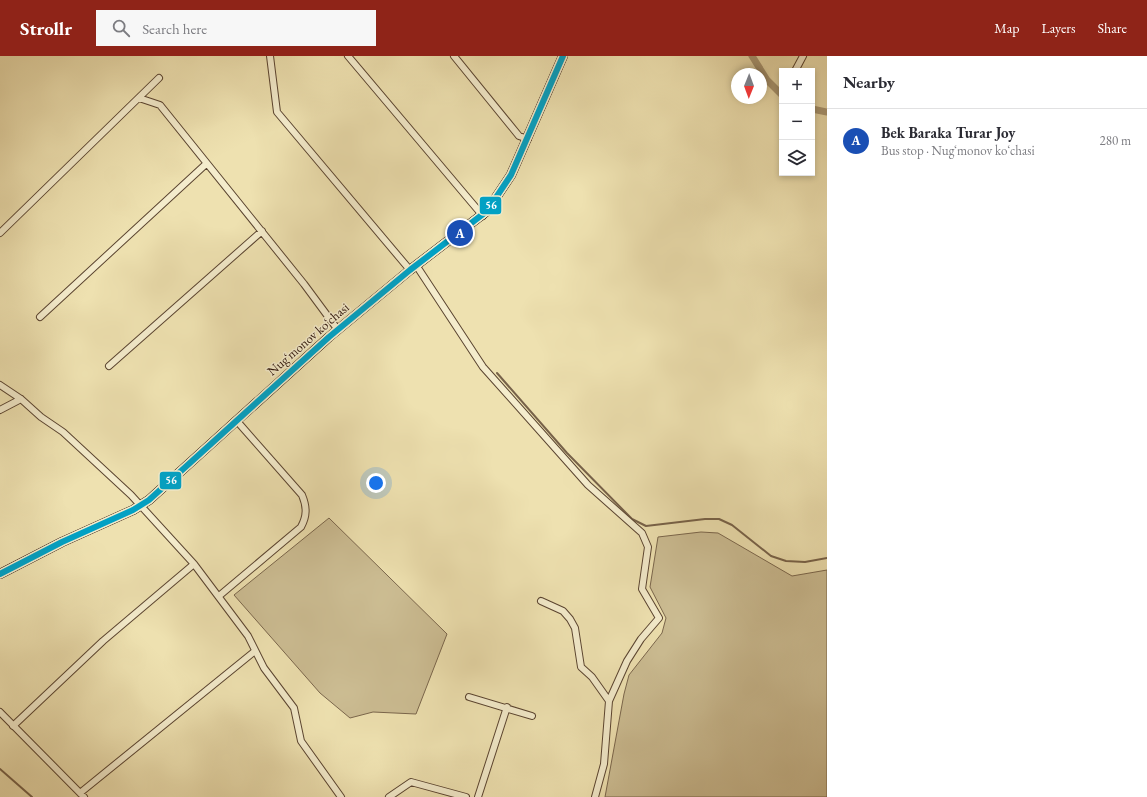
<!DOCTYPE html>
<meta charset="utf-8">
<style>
:root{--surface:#fff;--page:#f7f7f7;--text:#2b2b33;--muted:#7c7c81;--line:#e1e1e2;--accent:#8f2418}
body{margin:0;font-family:"EB Garamond",serif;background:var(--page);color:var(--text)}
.controls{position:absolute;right:12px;top:12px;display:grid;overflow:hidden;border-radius:0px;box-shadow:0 2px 6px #0003}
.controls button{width:36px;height:36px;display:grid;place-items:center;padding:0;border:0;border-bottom:1px solid var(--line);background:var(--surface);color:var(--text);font:20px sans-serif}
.compass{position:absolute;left:731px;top:12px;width:36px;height:36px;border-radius:50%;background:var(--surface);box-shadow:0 2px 6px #0003;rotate:181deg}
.you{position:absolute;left:376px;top:427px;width:14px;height:14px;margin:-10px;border:3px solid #fff;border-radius:50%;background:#1a73e8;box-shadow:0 0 0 6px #1a73e833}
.badge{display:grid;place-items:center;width:26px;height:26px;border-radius:50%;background:var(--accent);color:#fff;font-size:13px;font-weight:700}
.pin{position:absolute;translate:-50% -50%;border:2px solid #fff;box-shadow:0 1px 4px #0006}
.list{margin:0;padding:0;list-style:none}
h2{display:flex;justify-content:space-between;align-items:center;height:52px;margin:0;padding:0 16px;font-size:17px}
h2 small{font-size:13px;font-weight:400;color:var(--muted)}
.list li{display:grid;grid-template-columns:26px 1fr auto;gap:12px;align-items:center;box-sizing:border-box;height:64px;padding:0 16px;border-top:1px solid var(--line)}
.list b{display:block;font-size:15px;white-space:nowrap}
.list p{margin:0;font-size:13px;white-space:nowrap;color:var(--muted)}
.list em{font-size:13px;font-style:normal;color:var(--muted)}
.icon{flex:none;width:22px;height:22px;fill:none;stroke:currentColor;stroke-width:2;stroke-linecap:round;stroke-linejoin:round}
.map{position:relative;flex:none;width:827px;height:741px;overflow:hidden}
header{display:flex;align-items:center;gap:24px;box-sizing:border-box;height:56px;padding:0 20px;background:var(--accent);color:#fff}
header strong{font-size:19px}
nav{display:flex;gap:22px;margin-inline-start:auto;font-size:14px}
.search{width:280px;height:36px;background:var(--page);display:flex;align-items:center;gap:10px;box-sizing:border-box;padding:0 14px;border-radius:0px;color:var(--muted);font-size:15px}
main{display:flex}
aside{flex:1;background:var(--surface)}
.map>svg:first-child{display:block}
.green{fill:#ccbd93;stroke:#7a664c}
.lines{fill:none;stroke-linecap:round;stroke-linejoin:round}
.stream{stroke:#776249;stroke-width:2}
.canal{stroke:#ab9a76;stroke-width:7}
.street-casing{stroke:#5a4430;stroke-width:8}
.secondary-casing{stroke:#280f06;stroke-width:10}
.street{stroke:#f4eccc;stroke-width:6}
.secondary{stroke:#f4eccc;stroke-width:9}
.bus-1-casing{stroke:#f4eccc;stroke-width:9}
.bus-1{stroke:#02a1c4;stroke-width:6}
.labels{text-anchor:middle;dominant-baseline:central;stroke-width:3;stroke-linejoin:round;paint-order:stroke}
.street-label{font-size:13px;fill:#280f06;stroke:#f4eccc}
.line-badge{stroke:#f4eccc;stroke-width:1.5}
.badge-label{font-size:11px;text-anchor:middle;font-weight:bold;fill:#fff}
</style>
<header>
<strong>Strollr</strong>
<div class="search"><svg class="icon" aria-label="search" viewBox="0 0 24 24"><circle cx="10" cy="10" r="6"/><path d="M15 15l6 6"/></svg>Search here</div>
<nav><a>Map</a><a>Layers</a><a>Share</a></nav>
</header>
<main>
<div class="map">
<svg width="827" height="741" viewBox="0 0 827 741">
<rect width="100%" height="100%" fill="#eee1b0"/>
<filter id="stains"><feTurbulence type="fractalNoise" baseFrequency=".005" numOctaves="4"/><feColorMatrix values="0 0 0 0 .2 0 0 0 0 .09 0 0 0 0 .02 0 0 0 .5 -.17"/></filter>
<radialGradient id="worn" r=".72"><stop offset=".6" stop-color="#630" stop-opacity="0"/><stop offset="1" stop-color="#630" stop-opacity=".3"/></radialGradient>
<path class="green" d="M329 462 447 578 416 658 373 656 350 662 320 637 234 539Z
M701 476 718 477 792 520 827 514V741H605L624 638 629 619 662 577 666 562 650 531 658 481Z"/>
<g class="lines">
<path class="stream" d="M497 317 567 397 632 463 646 470 705 463H719L732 469 771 500 786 505 805 506 827 502
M0 713 32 741"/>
<path class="canal" d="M752 0 767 24 782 39
M812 53 827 56"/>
<defs>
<path id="street" d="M270 0 277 56 410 214
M348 0 483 160
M454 0 519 80 528 83
M795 15 803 0
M139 42 160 49 304 228 338 274
M0 177 159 22
M416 209 483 311 588 429 642 477 648 491 642 533 659 562 641 583 627 605 609 645
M40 261 206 108
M109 310 262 175
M0 329 21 343 41 361 63 376 131 439 194 508 248 580 264 612 294 652 301 685 341 741
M0 354 21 343
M219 540 301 471C307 460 307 451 302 439L236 364
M541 545 563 555 570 563 575 572 581 611 592 621 609 645 604 708 595 741
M469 641 532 660
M0 656 84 741
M13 670 103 585 194 508
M80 737 255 595
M389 741 411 726 466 741
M478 741 507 651"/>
<path id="secondary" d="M0 518 62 486 133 454 149 444 329 281 410 214 487 155 511 119 563 0"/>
</defs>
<use href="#street" class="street-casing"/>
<use href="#secondary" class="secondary-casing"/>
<use href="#street" class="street"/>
<use href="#secondary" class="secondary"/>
<defs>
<path id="bus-1" d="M0 518 62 486 133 454 149 444 329 281 410 214 487 155 511 119 563 0"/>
</defs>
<use href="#bus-1" class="bus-1-casing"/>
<use href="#bus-1" class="bus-1"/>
</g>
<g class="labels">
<g class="street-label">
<text transform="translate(308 283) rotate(-41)">Nugʻmonov koʻchasi</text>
</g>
</g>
<g class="line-badge">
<rect x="479" y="140" width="23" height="19" rx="4" fill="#02a1c4"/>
<rect x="159" y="415" width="23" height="19" rx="4" fill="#02a1c4"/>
</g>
<g class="badge-label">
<text x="491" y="153">56</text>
<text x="171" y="428">56</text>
</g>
<rect width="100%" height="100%" filter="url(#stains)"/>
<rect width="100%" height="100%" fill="url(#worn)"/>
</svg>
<div class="controls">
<button>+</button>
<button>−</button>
<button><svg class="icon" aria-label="layers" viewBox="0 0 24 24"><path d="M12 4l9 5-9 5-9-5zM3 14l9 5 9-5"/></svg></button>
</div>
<svg class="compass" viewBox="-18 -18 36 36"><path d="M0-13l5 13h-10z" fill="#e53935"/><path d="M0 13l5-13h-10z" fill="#7c7c81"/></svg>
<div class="you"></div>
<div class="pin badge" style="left:460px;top:177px;background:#1a4fb4">A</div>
</div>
<aside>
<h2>Nearby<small></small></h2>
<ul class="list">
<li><span class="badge" style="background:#1a4fb4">A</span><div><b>Bek Baraka Turar Joy</b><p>Bus stop · Nugʻmonov koʻchasi</p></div><em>280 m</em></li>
</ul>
</aside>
</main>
